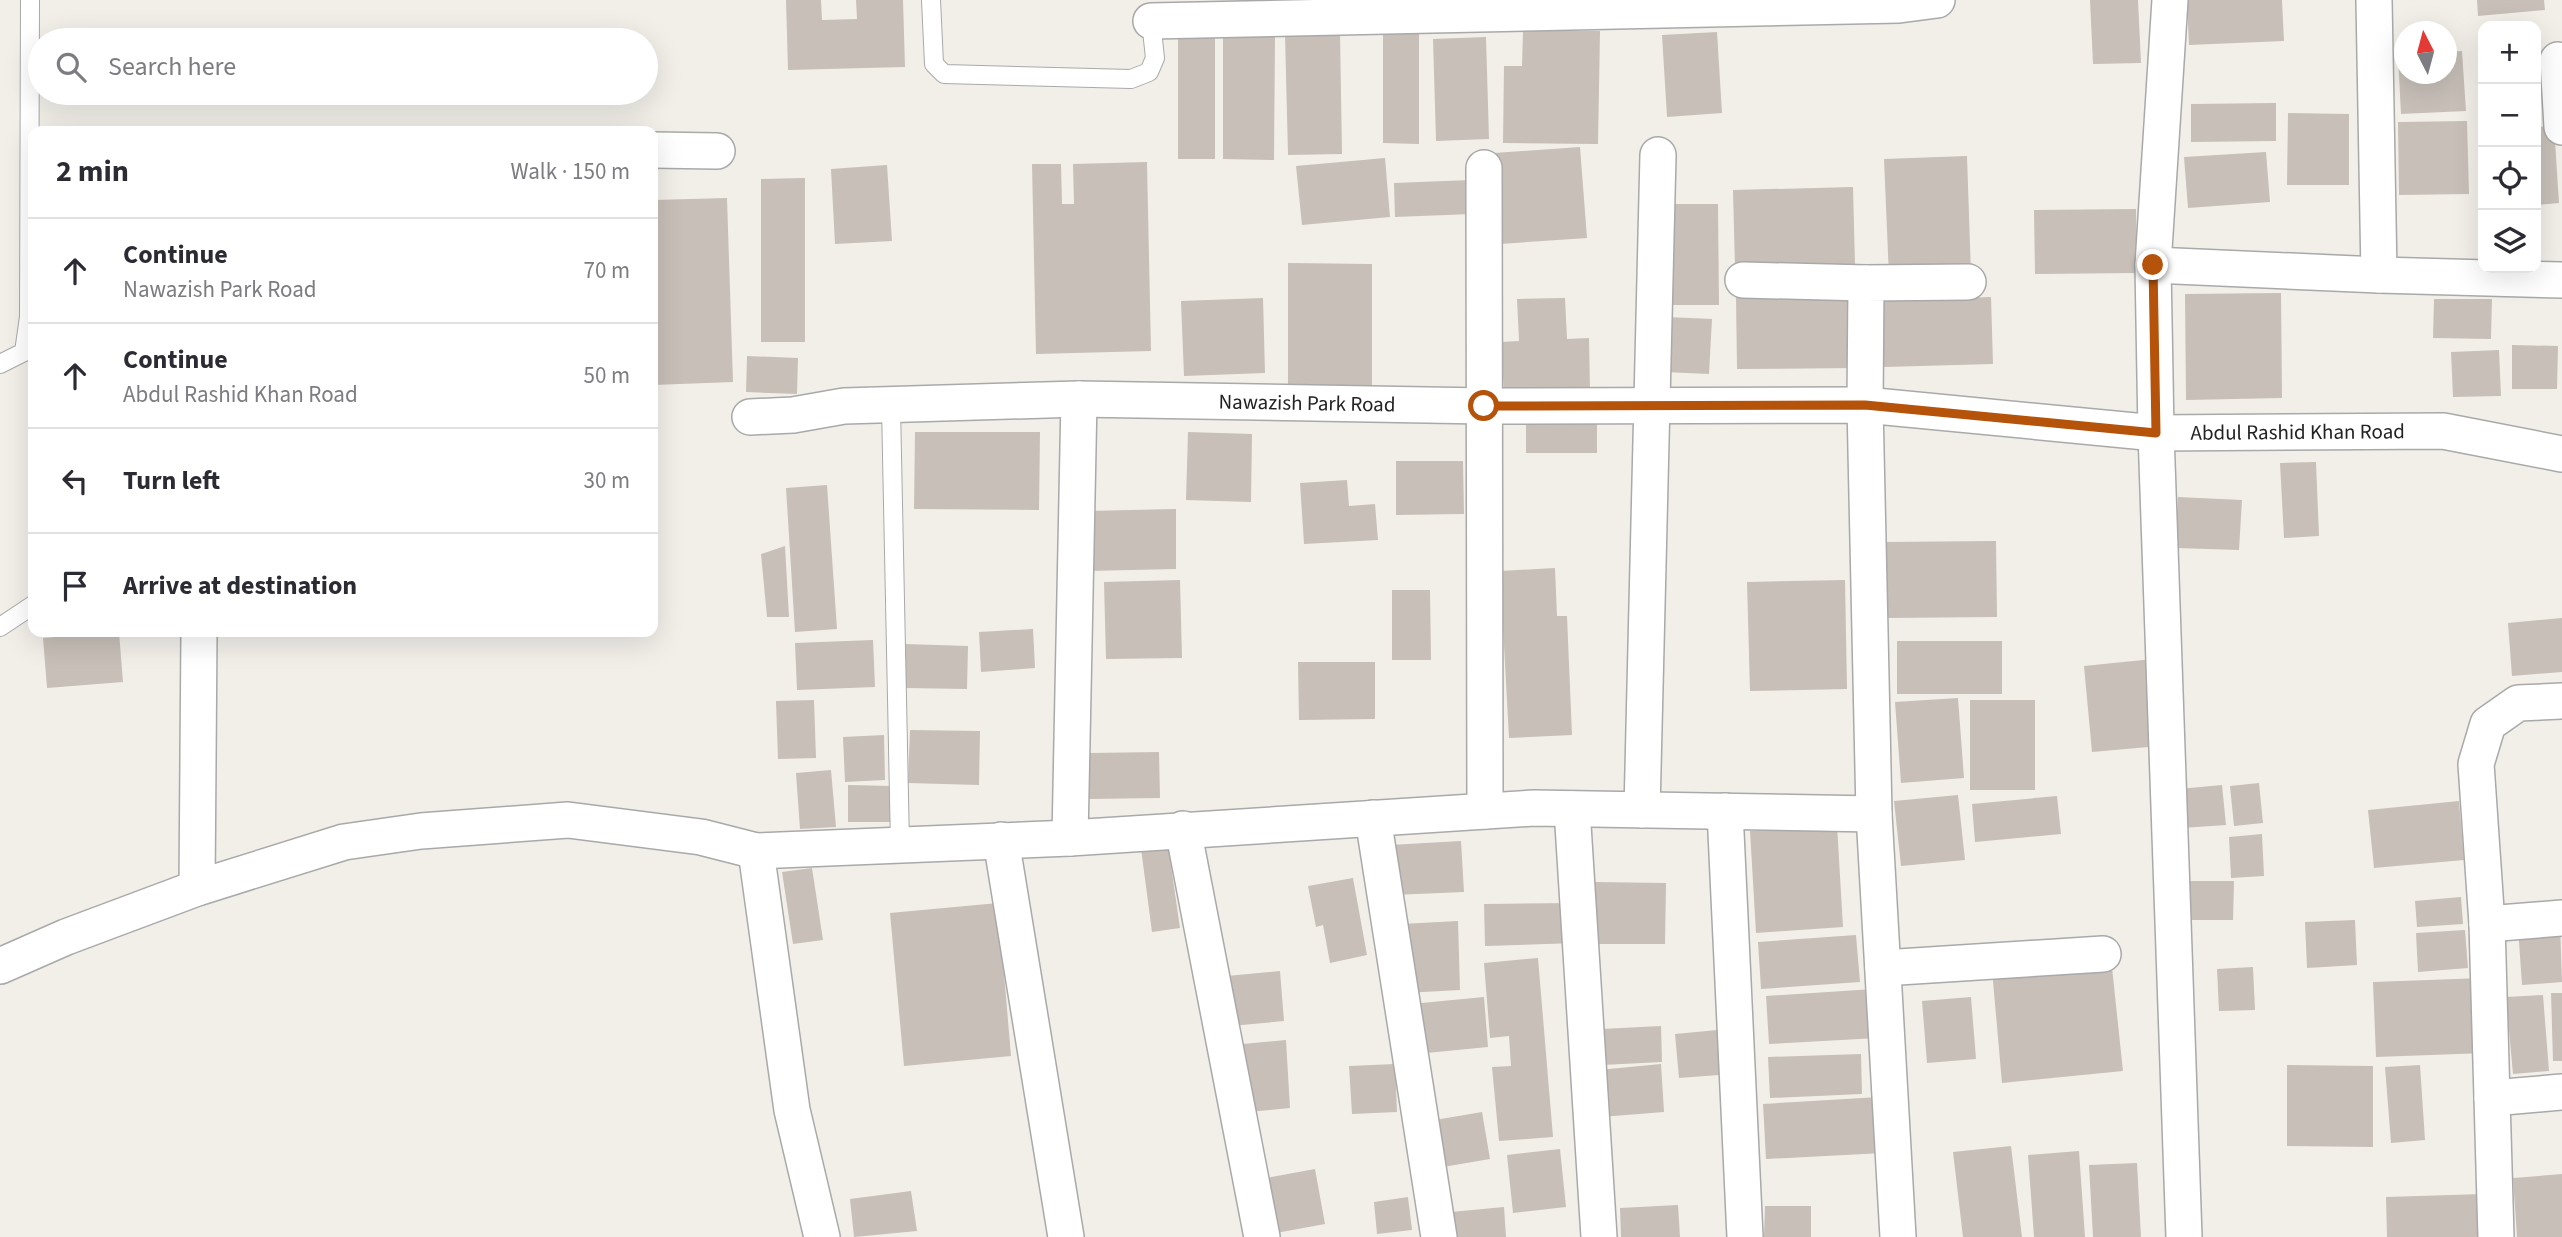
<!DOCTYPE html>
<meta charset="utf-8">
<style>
:root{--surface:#fff;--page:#f7f7f7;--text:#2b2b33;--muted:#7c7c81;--line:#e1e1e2}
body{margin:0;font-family:"Source Sans 3",sans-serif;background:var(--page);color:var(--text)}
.controls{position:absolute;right:21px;top:21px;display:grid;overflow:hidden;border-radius:14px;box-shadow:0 7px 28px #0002}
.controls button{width:63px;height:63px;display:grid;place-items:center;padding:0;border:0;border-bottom:2px solid var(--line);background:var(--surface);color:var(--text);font:35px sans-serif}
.compass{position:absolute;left:2394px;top:21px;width:63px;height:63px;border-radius:50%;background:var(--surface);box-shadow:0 7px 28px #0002;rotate:354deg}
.stop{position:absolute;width:21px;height:21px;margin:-16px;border:5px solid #b45309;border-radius:50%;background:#fff}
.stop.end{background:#b45309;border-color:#fff;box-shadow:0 2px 7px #0008}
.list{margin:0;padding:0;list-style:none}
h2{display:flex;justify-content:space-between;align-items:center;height:91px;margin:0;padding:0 28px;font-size:30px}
h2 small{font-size:23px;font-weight:400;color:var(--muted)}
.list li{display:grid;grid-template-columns:46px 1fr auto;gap:21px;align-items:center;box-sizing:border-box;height:105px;padding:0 28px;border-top:2px solid var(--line)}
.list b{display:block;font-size:26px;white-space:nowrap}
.list p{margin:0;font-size:23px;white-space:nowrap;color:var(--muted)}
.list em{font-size:23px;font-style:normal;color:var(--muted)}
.icon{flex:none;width:38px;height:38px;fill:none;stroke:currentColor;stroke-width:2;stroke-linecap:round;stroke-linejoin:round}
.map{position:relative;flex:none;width:2562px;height:1237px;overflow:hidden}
.search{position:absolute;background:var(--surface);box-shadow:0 7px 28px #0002;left:28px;top:28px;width:630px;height:77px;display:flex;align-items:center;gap:18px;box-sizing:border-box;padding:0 24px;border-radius:38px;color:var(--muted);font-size:26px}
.panel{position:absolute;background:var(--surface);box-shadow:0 7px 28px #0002;left:28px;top:126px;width:630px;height:511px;border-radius:14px}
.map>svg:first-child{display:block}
.building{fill:#c7bfb8}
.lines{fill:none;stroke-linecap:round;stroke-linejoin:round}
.lane-casing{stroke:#a9a9a9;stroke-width:20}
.street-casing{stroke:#a9a9a9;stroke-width:38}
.lane{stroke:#fff;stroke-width:18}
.street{stroke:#fff;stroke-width:35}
.route{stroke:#b45309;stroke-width:9}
.labels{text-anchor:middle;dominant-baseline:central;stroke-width:5;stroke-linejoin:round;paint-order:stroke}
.street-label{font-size:21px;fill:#222;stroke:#fff}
</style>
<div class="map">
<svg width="2562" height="1237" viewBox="0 0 2562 1237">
<rect width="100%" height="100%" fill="#f2efe9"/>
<path class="building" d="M786 0H821L822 20 857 19 856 0H903L905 67 788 70Z
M2090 0H2138L2141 63 2093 64Z
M2187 0H2282L2284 41 2189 45Z
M2477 0H2544L2545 10 2478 16Z
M1523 31H1600L1598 144 1503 143 1504 66H1522Z
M1340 32 1342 154 1288 155 1285 34Z
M1717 32 1722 113 1667 117 1662 35Z
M1383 34H1419V144L1383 143Z
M1178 36H1215V159H1178Z
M1223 37H1275L1274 160 1223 159Z
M1486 37 1489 139 1436 141 1433 39Z
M2462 51 2466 111 2401 114 2398 56 2404 55V74H2446V52Z
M2276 103V141L2191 142V104Z
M2288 113 2349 114V185H2287Z
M2467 121 2469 194 2399 195 2398 122Z
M2554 126 2559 203 2536 205V127Z
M1580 147 1587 238 1500 244 1494 153Z
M2266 152 2270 202 2188 208 2184 157Z
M1967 156 1971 274 1889 277 1884 159Z
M1385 158 1390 217 1302 225 1296 166Z
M1147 162 1151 351 1036 354 1032 164H1061L1062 204H1074L1073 164Z
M887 165 892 241 835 244 831 169Z
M805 178V342H761V179Z
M1471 180 1472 214 1395 217 1394 183Z
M1853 187 1855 264 1735 268 1733 190Z
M727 198 733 382 653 385V200Z
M1667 204H1718L1719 305H1668Z
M2136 209 2137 273 2035 274 2034 210Z
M1288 263 1372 264V386H1288Z
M2281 293 2282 398 2186 400 2185 294Z
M1856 294 1857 368 1737 369 1736 296Z
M1991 297 1993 364 1884 367 1882 301Z
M1263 298 1265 373 1184 376 1181 301Z
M1565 298 1567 339 1589 338 1590 390 1504 393 1501 342 1519 341 1517 299Z
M2434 299H2492L2491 339 2433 338Z
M1667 317 1712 319 1709 374 1664 372Z
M2512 345 2558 346 2557 389H2512Z
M2499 350 2501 396 2453 397 2451 352Z
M747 356 798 358 797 394 746 392Z
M1526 419H1597V453H1526Z
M915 432H1040L1039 510 914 509Z
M1188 432 1252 434 1251 502 1186 500Z
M1396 461H1463L1464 514 1396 515Z
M2316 462 2319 536 2284 538 2280 463Z
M1347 480 1349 506 1375 504 1378 540 1304 544 1300 483Z
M827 485 837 629 795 632 786 488Z
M2178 497 2242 500 2239 550 2175 548Z
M1176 509V569L1087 571 1086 511Z
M1996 541 1997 617 1886 618 1885 542Z
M785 546 789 617H767L761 554Z
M1555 568 1557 616H1567L1572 735 1509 738 1500 571Z
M1180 580 1182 658 1106 659 1104 582Z
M1845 580 1847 689 1750 691 1747 582Z
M1392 590H1430L1431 660H1392Z
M2562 618V672L2512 676 2508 623Z
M1033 629 1035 668 981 672 979 632Z
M119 632 123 682 47 688 43 638Z
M873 640 875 687 797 690 795 643Z
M1897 641H2002V694H1897Z
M905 644 968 646 967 689 904 688Z
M2153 659 2160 746 2092 752 2084 666Z
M1298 662H1375V719L1299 720Z
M1958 698 1964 778 1901 783 1895 702Z
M814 700 816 758 778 759 776 701Z
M1970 700H2035V790H1970Z
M910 730 980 731 979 785 908 783Z
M884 735 885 780 845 782 843 737Z
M1159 752 1160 798 1089 799V753Z
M831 770 836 827 800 829 796 773Z
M2259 783 2263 823 2234 826 2230 786Z
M848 785 893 786V822H848Z
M2222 785 2226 825 2182 828 2179 789Z
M1958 795 1965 860 1901 866 1894 801Z
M2057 796 2061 834 1975 842 1972 804Z
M2459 801 2464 860 2374 868 2368 810Z
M1837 825 1843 927 1756 933 1750 831Z
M2262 834 2264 876 2231 878 2229 837Z
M1167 838 1180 928 1152 932 1140 841Z
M1461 841 1464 892 1393 895 1390 845Z
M812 868 823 940 793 944 782 872Z
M1353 878 1367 955 1330 963 1323 925 1316 927 1308 886Z
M2183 881H2234L2233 920H2183Z
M1593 882 1666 883 1665 944H1593Z
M2461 897 2463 924 2417 927 2415 901Z
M998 903 1011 1056 904 1066 890 913Z
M1575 903 1576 943 1485 946 1484 904Z
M2355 920 2357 965 2307 968 2305 922Z
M1458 921 1460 990 1404 993 1401 924Z
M2560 923 2562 982 2522 985 2518 927Z
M2465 930 2468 968 2418 972 2416 933Z
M1856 935 1860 982 1761 989 1758 942Z
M1538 958 1553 1137 1499 1141 1492 1067 1511 1066 1509 1036 1490 1038 1484 963Z
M2111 958 2123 1071 2002 1083 1992 970Z
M2253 967 2255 1010 2219 1011 2217 969Z
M1280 971 1284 1021 1231 1026 1227 976Z
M2483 978 2486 1053 2376 1057 2373 982Z
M1874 989 1877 1038 1769 1044 1766 996Z
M2551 993H2562V1061H2553Z
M2543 995 2549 1071 2513 1074 2506 997Z
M1484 997 1488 1047 1416 1054 1411 1004Z
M1971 997 1976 1059 1927 1063 1922 1001Z
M1661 1026 1662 1062 1602 1065 1601 1029Z
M1728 1029 1732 1074 1679 1078 1675 1034Z
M1286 1040 1290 1108 1248 1112 1243 1044Z
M1861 1054 1862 1094 1770 1098 1768 1057Z
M1395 1064 1397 1112 1352 1114 1349 1066Z
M1661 1064 1664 1112 1601 1117 1598 1070Z
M2287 1065 2373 1066V1147L2287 1146Z
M2420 1065 2425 1140 2391 1143 2385 1067Z
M1879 1097 1883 1153 1766 1159 1763 1104Z
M1482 1112 1490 1159 1443 1167 1435 1120Z
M2011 1146 2022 1237H1963L1953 1152Z
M1560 1149 1566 1207 1513 1213 1507 1155Z
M2079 1151 2085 1237H2034L2028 1155Z
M2137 1163 2141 1237H2093L2089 1165Z
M1315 1169 1325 1224 1276 1233 1266 1178Z
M2562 1174V1237H2517L2513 1178Z
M911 1191 917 1231 854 1237 850 1199Z
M2483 1194 2484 1237H2387L2386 1197Z
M1408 1197 1412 1230 1377 1234 1374 1202Z
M1678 1205 1680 1237H1621L1620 1208Z
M1765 1206H1811V1237H1764Z
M1504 1207 1506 1237H1454L1451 1212Z"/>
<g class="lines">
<defs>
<path id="lane" d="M931 0 934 64 944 74 1131 79 1149 72 1155 58 1151 21
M0 364 24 352 29 317 30 0
M891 406 900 845
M0 627 33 605"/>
<g id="street">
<path d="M2170 0 2153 265 2156 433 2184 1237"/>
<path d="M2374 0 2379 275"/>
<path d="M1151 21 1899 5 1937 0"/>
<path d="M2558 60 2562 127"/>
<path d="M653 150 717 151"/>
<path d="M1484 168 1485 811"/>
<path d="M2153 265 2379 275 2562 280"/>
<path d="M1743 280 1866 283"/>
<path id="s1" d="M750 417 793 415 844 406 1079 399 1484 406 1865 405 2156 433 2443 431 2562 454"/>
<path d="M1572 809 1599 1237"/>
<path d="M1642 810 1658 155"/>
<path d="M1725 811 1745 1237"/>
<path d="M1373 818 1439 1237"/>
<path d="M1183 829 1262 1237"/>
<path d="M1070 838 1079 399"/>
<path d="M1001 840 1066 1237"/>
<path d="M756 851 792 1110 822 1237"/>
<path d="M197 888 199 632"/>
<path d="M2487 924 2562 918"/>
<path d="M0 966 66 937 197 888 344 842 421 831 568 820 701 837 756 851 1070 838 1534 808 1874 814"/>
<path d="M1883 968 2103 954"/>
<path d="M2492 1098 2562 1092"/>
<path d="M1898 1237 1874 814 1865 405 1866 283 1968 282"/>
<path d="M2496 1237 2487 924 2476 764 2488 724 2518 703 2562 701"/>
</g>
</defs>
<use href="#lane" class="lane-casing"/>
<use href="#street" class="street-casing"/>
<use href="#lane" class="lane"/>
<use href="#street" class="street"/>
</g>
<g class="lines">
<path class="route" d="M1484 406 1865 405 2156 433 2153 265"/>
</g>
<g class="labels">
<g class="street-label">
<text stroke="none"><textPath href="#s1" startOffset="558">Nawazish Park Road</textPath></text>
<text stroke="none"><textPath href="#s1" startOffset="1550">Abdul Rashid Khan Road</textPath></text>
</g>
</g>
</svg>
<div class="controls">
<button>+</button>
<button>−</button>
<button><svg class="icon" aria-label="locate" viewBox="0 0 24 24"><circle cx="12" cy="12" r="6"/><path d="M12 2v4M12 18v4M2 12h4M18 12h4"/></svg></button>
<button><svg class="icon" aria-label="layers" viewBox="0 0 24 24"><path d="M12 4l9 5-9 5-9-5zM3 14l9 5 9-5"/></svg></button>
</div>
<svg class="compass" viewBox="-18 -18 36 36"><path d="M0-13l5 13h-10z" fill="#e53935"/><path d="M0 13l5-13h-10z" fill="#7c7c81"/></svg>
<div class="stop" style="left:1484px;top:406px"></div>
<div class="stop end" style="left:2153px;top:265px"></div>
<div class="search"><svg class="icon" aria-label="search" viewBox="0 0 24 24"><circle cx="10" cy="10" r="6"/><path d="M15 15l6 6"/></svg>Search here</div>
<section class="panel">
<h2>2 min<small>Walk · 150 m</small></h2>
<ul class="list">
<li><svg class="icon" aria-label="ahead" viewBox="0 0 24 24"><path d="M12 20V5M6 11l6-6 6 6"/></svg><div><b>Continue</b><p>Nawazish Park Road</p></div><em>70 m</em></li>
<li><svg class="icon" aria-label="ahead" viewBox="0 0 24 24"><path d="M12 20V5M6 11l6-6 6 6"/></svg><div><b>Continue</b><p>Abdul Rashid Khan Road</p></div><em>50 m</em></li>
<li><svg class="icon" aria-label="left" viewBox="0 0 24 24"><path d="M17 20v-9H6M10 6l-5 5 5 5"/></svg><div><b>Turn left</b></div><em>30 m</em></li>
<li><svg class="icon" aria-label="arrive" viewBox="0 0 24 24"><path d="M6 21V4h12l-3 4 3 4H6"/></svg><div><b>Arrive at destination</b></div></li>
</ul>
</section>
</div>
